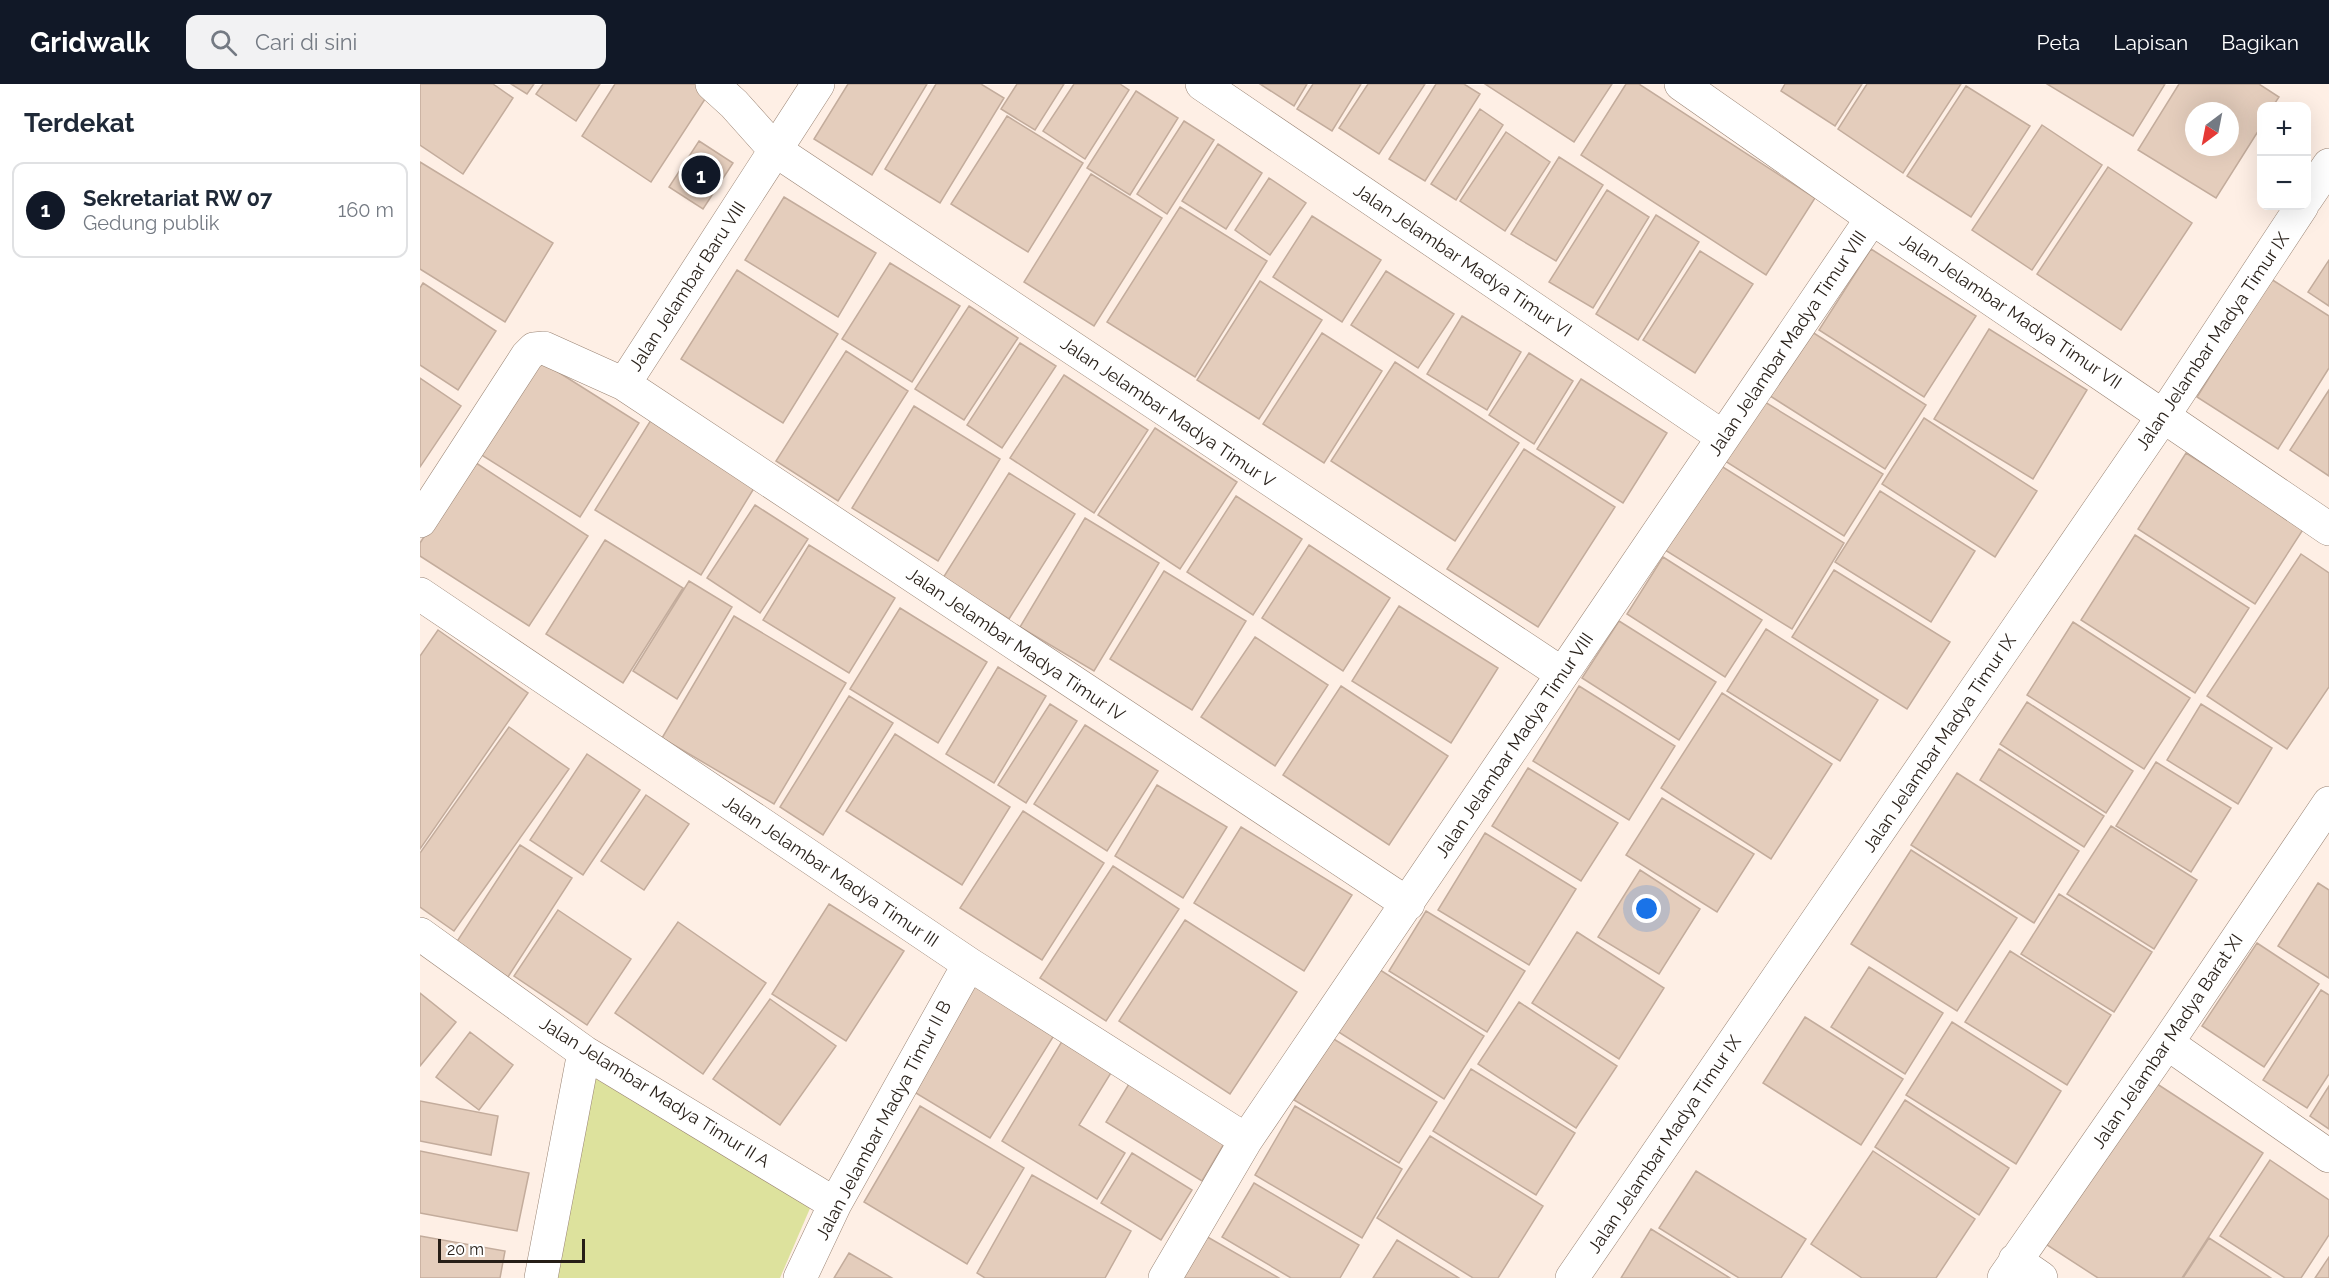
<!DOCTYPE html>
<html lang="id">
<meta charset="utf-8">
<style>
:root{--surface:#fff;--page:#f2f2f3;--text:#1f2937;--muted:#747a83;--line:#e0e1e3;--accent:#111827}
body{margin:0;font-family:Raleway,sans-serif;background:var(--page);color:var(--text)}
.controls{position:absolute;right:18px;top:18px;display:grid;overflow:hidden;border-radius:12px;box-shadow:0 6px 24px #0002}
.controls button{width:54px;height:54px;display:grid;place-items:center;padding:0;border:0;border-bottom:2px solid var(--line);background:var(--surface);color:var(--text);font:30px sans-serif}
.compass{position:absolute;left:1765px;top:18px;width:54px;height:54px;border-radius:50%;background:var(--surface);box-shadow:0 6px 24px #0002;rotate:212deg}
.scale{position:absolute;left:18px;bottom:15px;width:147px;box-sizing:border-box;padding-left:6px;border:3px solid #261e17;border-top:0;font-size:16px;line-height:21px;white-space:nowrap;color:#261e17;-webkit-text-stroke:4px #fff;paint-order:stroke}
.you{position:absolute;left:1227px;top:825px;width:21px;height:21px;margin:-15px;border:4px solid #fff;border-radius:50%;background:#1a73e8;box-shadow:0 0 0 9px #1a73e833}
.badge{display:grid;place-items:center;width:39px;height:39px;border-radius:50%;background:var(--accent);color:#fff;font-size:20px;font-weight:700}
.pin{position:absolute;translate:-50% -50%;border:3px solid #fff;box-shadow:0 2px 6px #0006}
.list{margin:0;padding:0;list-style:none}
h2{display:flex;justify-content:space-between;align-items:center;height:78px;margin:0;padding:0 24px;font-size:26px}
h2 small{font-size:20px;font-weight:400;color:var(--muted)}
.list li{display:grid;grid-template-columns:39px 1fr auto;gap:18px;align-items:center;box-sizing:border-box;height:96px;margin:0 12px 12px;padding:0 12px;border:2px solid var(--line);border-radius:12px}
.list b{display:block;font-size:22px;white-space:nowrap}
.list p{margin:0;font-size:20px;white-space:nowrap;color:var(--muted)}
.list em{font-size:20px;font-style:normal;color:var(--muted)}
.icon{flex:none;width:33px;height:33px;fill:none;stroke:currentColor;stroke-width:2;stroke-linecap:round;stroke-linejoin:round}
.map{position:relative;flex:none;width:1909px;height:1194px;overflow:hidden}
header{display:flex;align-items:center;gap:36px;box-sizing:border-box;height:84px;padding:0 30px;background:var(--accent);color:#fff}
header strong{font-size:28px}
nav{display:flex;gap:33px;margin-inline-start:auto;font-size:21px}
.search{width:420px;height:54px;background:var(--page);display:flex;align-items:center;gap:15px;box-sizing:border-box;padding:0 21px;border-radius:12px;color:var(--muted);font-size:22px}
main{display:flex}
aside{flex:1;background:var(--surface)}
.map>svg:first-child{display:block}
.green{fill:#dde29d}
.building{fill:#e4cdbc;stroke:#c3ac9c;stroke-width:1.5;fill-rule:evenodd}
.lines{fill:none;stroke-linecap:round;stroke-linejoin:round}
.minor-casing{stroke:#9a8474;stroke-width:34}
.minor{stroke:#fff;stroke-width:33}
.labels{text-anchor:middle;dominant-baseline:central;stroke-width:4.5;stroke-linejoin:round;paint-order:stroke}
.street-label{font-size:18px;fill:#261e17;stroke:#fff}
</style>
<header>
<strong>Gridwalk</strong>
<div class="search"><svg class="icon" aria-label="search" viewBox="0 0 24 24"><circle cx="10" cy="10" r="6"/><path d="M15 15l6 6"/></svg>Cari di sini</div>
<nav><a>Peta</a><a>Lapisan</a><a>Bagikan</a></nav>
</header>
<main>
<aside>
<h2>Terdekat<small></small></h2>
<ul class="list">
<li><span class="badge">1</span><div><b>Sekretariat RW 07</b><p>Gedung publik</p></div><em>160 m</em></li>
</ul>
</aside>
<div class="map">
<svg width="1909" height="1194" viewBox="0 0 1909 1194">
<rect width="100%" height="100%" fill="#feefe5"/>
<path class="green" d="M173 993 391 1122 360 1194H128Z"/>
<path class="building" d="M0 0H73L93 14 43 90 0 61Z
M91 0H114L107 10Z
M123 0H180L156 37 116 10Z
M195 0H275L289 9 231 98 162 52Z
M428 0H507L452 91 394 55Z
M516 0H561L584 14 520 119 465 85Z
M597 0H644L615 46 581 25Z
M654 0H700L709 6 665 75 623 47Z
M840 0H887L874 22Z
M893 0H941L912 47 877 25Z
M948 0H1005L959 70 919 44Z
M1016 0H1044L1060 10 1005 97 969 75Z
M1065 0H1192L1154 58Z
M1206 0H1219L1395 114 1346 191 1161 71Z
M1365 0H1442L1415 42 1361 7Z
M1447 0H1541L1483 89 1418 45Z
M1627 0H1745L1713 52Z
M1759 0H1839L1859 13 1853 22H1842V41L1796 114 1718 66ZM1774 27H1810V63H1774Z
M1546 2 1610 42 1551 133 1487 92Z
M716 7 758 34 710 111 667 84Z
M1060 25 1083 41 1036 116 1011 100Z
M587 32 663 79 608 168 531 120Z
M764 37 794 56 747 130 717 110Z
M1622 41 1682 81 1612 186 1552 146Z
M1086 48 1130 78 1085 147 1040 117Z
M279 57 313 79 283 125 249 103Z
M798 60 842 89 806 145 762 117Z
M1139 73 1183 101 1136 177 1091 150Z
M0 78 133 159 85 238 0 185Z
M1688 83 1772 139 1701 246 1617 190Z
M671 90 742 134 674 242 604 198Z
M849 94 886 119 850 171 815 146Z
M1187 106 1229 133 1173 224 1129 198Z
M364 113 456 169 418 233 325 176Z
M760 123 847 177 775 293 687 238Z
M1236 131 1279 158 1218 256 1176 230Z
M892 132 961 176 922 238 853 193Z
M1451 165 1556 232 1504 313 1399 246Z
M1280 167 1333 200 1275 289 1223 256Z
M1909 176V222L1888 208Z
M470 179 540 222 492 298 422 255Z
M317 186 418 250 363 339 261 275Z
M966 187 1034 230 998 284 931 241Z
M1851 195 1909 232V284L1858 365 1777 313Z
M840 197 902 236 839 335 777 296Z
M3 199 76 247 38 306 0 281V204Z
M549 222 598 254 544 336 495 305Z
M1042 232 1101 268 1067 326 1007 290Z
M1569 245 1667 306 1613 395 1514 335Z
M1389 246 1506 321 1465 385 1347 310Z
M902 249 962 287 904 379 843 340Z
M600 259 636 282 582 364 547 341Z
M426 267 488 307 418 417 356 377Z
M1109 269 1153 297 1114 360 1069 331Z
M119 276 219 339 160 433 60 370Z
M975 278 1099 359 1035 457 911 377Z
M644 291 728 346 674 429 590 374Z
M0 294 41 322 0 383Z
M1161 295 1247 349 1203 419 1117 365Z
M1909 306V392L1870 366Z
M1335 312 1463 390 1424 452 1294 370Z
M494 322 580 375 518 477 432 424Z
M1504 334 1617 407 1575 473 1462 400Z
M231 336 336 401 281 491 175 426Z
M735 344 817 398 760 485 678 431Z
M1104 365 1195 423 1118 543 1027 485Z
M1766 369 1884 444 1835 520 1718 445Z
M1290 375 1424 459 1372 545 1237 461Z
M53 377 168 452 109 542 0 472V459Z
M589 389 655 430 589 535 523 494Z
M1460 407 1555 467 1511 538 1415 478Z
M816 412 882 455 833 531 767 488Z
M335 421 388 455 340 529 287 494Z
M665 434 739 479 674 587 600 543Z
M1715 451 1829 524 1775 609 1661 536Z
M185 456 263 504 203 599 126 550Z
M389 461 475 514 429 589 343 536Z
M889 461 970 514 923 587 842 534Z
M1881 470 1909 489V603L1867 665 1787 612Z
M1243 473 1342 536 1305 593 1207 530Z
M1414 486 1530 558 1487 625 1372 553Z
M744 487 826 537 772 626 690 575Z
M269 497 312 523 257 615 213 587Z
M979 522 1078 584 1031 659 932 597Z
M480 524 567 578 518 659 430 605Z
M314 532 426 599 354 720 242 654Z
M1199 537 1296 598 1259 656 1162 594Z
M1653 538 1770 614 1724 685 1607 611Z
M1346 545 1458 616 1420 677 1307 607Z
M18 546 108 609 0 765V572Z
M835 553 908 601 855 682 781 633Z
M578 583 626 612 574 699 526 670Z
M921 602 1028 672 969 761 863 691Z
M1159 602 1255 662 1209 736 1113 677Z
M1302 609 1412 680 1351 775 1241 704Z
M429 612 473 639 403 751 360 723Z
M1607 618 1713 687 1686 729 1580 660Z
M630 620 657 637 606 719 578 701Z
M1781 620 1852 664 1818 720 1747 676Z
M665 641 738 687 687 767 614 720Z
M89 643 149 685 34 847 0 823V769Z
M475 650 590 723 542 801 426 727Z
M1579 665 1684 732 1664 763 1560 696Z
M167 670 220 706 163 791 110 756Z
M1736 678 1811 724 1771 788 1696 742Z
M1108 684 1198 739 1161 797 1072 742Z
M1537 689 1659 767 1614 839 1491 761Z
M737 701 807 743 763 814 695 772Z
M226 711 269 740 224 806 181 777Z
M1242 714 1334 770 1297 828 1206 771Z
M603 727 684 779 622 876 540 824Z
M1691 742 1777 796 1734 865 1647 810Z
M821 743 932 811 884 887 774 819Z
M1065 749 1156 805 1109 881 1018 826Z
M100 761 152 794 86 896 34 862Z
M1491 766 1597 834 1537 927 1431 860Z
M693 782 759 825 686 937 620 894Z
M1220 786 1280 825 1239 890 1178 853Z
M1898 799 1909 806V894L1858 862Z
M1639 810 1732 868 1694 928 1601 870Z
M409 820 484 867 426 957 352 910Z
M138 826 211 875 167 941 94 892Z
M1006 827 1105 887 1067 948 969 887Z
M765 836 877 908 810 1010 699 937Z
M258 838 346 899 283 990 195 929Z
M1157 848 1244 904 1199 975 1112 919Z
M1837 859 1899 900 1844 983 1782 942Z
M1590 867 1691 931 1647 1001 1545 938Z
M1449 883 1523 929 1485 990 1411 943Z
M957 884 1064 952 1024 1015 917 947Z
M552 894 638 945 570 1054 486 1003Z
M1901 906 1909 911V990L1887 1024 1843 996Z
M0 909 36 938 0 982Z
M350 915 416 962 360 1041 293 995Z
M1099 918 1197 982 1156 1044 1058 980Z
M1385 933 1483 995 1441 1061 1343 999Z
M1532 938 1641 1007 1596 1080 1486 1011Z
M50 948 93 981 59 1026 16 993Z
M647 949 697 979 659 1041 705 1069 677 1115 582 1057Z
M912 954 1017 1018 979 1079 874 1016Z
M1051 985 1155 1049 1116 1111 1013 1047Z
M1728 994 1843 1069 1762 1194H1678L1621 1157Z
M712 995 808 1053 782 1097 686 1038Z
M1909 1002V1045L1890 1032Z
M1485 1016 1589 1084 1559 1131 1455 1063Z
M0 1017 78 1032 71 1071 0 1057Z
M500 1022 604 1084 547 1180 444 1118Z
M875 1022 982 1085 942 1154 835 1091Z
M1010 1052 1123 1122 1078 1194H1053L957 1134Z
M0 1067 109 1089 97 1147 0 1129Z
M1453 1067 1555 1135 1516 1194H1442L1391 1160Z
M712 1069 772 1106 741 1156 681 1119Z
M1850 1076 1909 1116V1151L1881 1194H1865L1800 1152Z
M1276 1087 1386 1155 1361 1194H1319L1239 1144Z
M612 1091 711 1147 685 1194H565L557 1189Z
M834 1099 939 1161 920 1194H871L802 1153Z
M1231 1145 1310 1194H1201Z
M784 1151 859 1194H759Z
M0 1152 85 1167 80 1194H0Z
M1789 1154 1851 1194H1763Z
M977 1156 1039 1194H953Z
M429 1169 472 1194H414Z
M1909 1173V1194H1895Z"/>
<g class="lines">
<defs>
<path id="minor" d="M292 0 314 20 355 66 1141 589
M782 0 1303 353
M1261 0 1452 134 1909 445
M1886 115 1909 81
M204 300 988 820
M0 437 107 272 114 265 124 264 204 300 398 0
M0 510 549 880 826 1056
M0 850 164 968 415 1120
M1747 959 1909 1072
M1595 1176 1621 1194
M121 1194 164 968
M380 1194 415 1120 549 880
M745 1194 826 1056 1452 134
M1152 1194 1744 331 1882 122
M1584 1194 1747 959 1909 719"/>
</defs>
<use href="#minor" class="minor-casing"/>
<use href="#minor" class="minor"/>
</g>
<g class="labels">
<g class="street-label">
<text transform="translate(1043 176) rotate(34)">Jalan Jelambar Madya Timur VI</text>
<text transform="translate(267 202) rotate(-57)">Jalan Jelambar Baru VIII</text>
<text transform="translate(1591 227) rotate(34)">Jalan Jelambar Madya Timur VII</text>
<text transform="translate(1792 257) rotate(-56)">Jalan Jelambar Madya Timur IX</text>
<text transform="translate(1367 259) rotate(-56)">Jalan Jelambar Madya Timur VIII</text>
<text transform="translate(748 328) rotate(34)">Jalan Jelambar Madya Timur V</text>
<text transform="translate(596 560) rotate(34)">Jalan Jelambar Madya Timur IV</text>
<text transform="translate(1519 659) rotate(-56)">Jalan Jelambar Madya Timur IX</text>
<text transform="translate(1094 661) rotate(-56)">Jalan Jelambar Madya Timur VIII</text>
<text transform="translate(411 787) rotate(34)">Jalan Jelambar Madya Timur III</text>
<text transform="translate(1747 957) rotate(-56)">Jalan Jelambar Madya Barat XI</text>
<text transform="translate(235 1008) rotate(32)">Jalan Jelambar Madya Timur II A</text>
<text transform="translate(463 1036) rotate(-62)">Jalan Jelambar Madya Timur II B</text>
<text transform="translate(1244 1060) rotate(-56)">Jalan Jelambar Madya Timur IX</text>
</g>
</g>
</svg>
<div class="controls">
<button>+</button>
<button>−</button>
</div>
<svg class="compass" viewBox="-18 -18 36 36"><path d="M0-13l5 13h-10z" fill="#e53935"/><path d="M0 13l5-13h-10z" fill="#747a83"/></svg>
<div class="scale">20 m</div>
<div class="you"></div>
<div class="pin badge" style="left:281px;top:91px">1</div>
</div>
</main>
